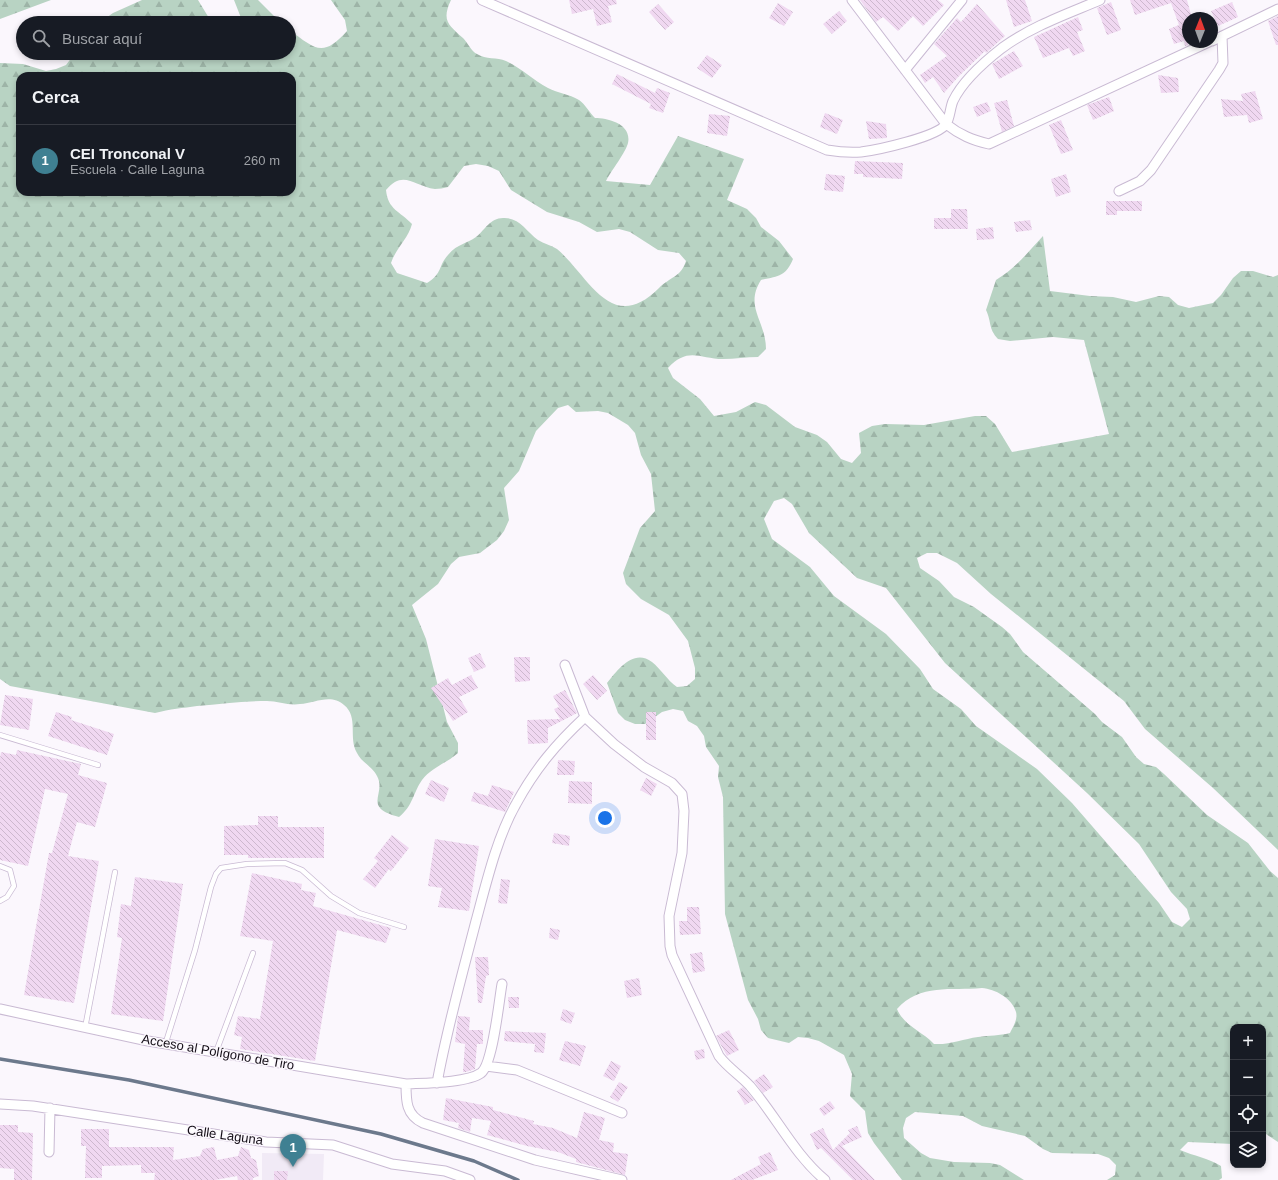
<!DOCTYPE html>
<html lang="es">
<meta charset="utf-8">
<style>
:root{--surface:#171b24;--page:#242831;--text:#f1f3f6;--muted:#9ea1a6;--line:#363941;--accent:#3f8092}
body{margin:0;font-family:Arial,sans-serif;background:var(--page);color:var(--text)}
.controls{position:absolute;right:12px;bottom:12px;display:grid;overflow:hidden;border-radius:8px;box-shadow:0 2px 6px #0003}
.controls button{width:36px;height:36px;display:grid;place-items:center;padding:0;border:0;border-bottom:1px solid var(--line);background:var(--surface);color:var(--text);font:20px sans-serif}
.compass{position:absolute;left:1182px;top:12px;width:36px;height:36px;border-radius:50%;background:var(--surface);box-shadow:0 2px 6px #0003;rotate:1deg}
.you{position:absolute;left:605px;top:818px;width:14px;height:14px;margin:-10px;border:3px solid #fff;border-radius:50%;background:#1a73e8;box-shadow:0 0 0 6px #1a73e833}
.badge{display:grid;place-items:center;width:26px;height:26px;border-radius:50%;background:var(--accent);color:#fff;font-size:13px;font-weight:700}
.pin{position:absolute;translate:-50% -33px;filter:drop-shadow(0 1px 2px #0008)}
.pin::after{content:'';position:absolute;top:21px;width:14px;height:12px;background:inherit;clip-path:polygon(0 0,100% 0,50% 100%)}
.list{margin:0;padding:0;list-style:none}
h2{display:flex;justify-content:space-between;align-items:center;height:52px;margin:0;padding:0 16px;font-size:17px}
h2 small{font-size:13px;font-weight:400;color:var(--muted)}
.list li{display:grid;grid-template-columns:26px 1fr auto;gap:12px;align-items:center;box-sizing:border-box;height:72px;padding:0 16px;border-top:1px solid var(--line)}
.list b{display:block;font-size:15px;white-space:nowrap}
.list p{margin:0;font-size:13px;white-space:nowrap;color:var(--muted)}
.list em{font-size:13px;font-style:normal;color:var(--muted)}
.icon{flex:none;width:22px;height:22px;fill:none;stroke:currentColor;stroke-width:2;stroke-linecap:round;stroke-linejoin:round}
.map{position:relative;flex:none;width:1278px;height:1180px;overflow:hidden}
.search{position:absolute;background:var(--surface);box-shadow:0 2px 6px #0003;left:16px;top:16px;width:280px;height:44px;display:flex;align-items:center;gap:10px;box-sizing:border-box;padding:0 14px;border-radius:22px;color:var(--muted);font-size:15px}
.panel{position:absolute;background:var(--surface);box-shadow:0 2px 6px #0003;left:16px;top:72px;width:280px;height:124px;border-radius:12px}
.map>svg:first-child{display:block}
.built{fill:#f1eaf6}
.forest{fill:url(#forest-firs);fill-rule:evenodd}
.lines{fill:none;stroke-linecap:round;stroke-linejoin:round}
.stream{stroke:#6c798c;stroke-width:3.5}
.building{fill:url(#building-back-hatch)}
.lane-casing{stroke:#c9bad3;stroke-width:6}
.street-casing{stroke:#c9bad3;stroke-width:11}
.lane{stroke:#fff;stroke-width:4.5}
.street{stroke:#fff;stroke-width:9}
.labels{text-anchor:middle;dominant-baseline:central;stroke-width:3;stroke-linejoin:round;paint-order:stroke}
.street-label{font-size:13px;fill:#130d16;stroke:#fbf7fd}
</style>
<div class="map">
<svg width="1278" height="1180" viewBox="0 0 1278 1180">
<defs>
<pattern id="forest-firs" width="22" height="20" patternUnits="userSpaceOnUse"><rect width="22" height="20" fill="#b8d3c3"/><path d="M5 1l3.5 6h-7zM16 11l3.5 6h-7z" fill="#9db4a7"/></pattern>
<pattern id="building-back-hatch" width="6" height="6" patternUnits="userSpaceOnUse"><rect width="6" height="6" fill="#f0d8f1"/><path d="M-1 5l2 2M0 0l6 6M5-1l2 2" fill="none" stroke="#cdb8ce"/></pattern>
</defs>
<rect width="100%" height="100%" fill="#fbf7fd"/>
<path class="built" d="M262 1153 324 1154 323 1180H262Z"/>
<path class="forest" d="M0 0H51L0 19Z
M142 0H198L212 23H99L113 13Z
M234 0H258L281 23H243Z
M331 0H451C441 21 449 25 463 38 468 43 471 51 477 54 486 60 497 57 506 61 521 68 533 80 548 88 558 93 569 94 579 100 585 104 590 113 595 118 608 118 632 124 628 143 626 152 611 171 606 181L650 185 678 136 744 159 727 200 747 209 756 218 761 227 779 241 793 259C786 276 779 276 761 280 744 307 766 321 766 349L758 357C746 357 735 359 723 359 700 359 688 346 668 368L673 378 700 399 714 416 736 412 755 402 766 405 795 427 817 435 827 442 841 459 852 463 861 453 859 433 872 426 885 424 924 425 975 416H986L995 424 1012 452 1109 434 1084 340 1053 337 1010 341 998 339C988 328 992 323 986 310L996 280C1015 269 1028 252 1043 236L1050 291 1090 296 1113 297 1136 302 1159 296 1169 297 1178 305 1189 308 1213 303 1221 295 1233 278 1241 271H1253L1273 277 1278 275V850L1213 788 1145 729 1124 701 991 594 957 563 937 553H927L917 558 920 568 939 581 954 597 974 607 1002 627 1010 634 1023 652 1095 714 1102 722 1122 737 1136 757 1144 764 1156 767 1164 774 1207 815 1248 843 1270 871 1278 878V1142L1263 1132V1027H1233V1144L1188 1142 1180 1150C1194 1156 1208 1158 1221 1166L1222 1178 1219 1180H1107L1115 1175 1116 1165 1109 1158 1098 1154 1052 1153 1043 1149 1025 1136 982 1126 963 1116 915 1112 906 1118 903 1128 904 1138 921 1153 930 1158 954 1162 990 1163 1000 1165 1024 1180H902L874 1143 868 1133 865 1111 850 1096 852 1074 844 1055 819 1041 808 1038 798 1037 789 1043 768 1038 761 1030 758 1019 748 1000 725 914 723 797 718 777 719 766 706 747 704 736 697 726 688 721 683 711 673 709 662 712 645 724H635L625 720 618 713 607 683C618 669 634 648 652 662 661 669 667 680 677 687L687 686 695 679V668L688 641 669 615 641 599 626 584 623 573 640 528 655 511 651 474 641 455 635 433 628 425 608 413 598 411 576 412 568 405 558 408 536 431 519 471 504 488 509 520 504 531 497 540 480 553 459 557 451 564 438 584 412 605 426 639 447 722 458 743V753C447 763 432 767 422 780 413 793 413 806 399 817 361 807 387 794 377 776 372 766 361 762 357 753 348 738 359 717 344 705 331 693 315 703 300 704 289 706 278 701 267 701 243 701 221 704 197 706 183 708 170 709 155 713L10 686 0 679V63L23 64 46 71 56 69 66 65 75 53H289V30C315 48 322 59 347 31L345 20ZM20 76H292V192H20ZM476 164 488 166 499 171 511 190 547 212 579 222 597 232 619 229 630 232 658 250 679 253 686 261C681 277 670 277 659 288 611 336 589 276 557 249 551 245 544 244 538 240 526 231 519 217 503 218 490 218 485 230 476 237 467 244 458 243 448 255 438 266 443 273 427 283L397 273 391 263C396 248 408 239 412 224 400 211 388 210 386 190 403 169 414 186 435 189 439 189 444 188 448 187L464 166ZM784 498 792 504 809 533 857 578 886 588 945 663 1087 793 1139 844 1171 892 1187 909 1190 919 1182 927 1172 922 1159 903 1072 803 1037 769 976 726 961 709 933 689 920 669 886 634 834 596 810 567 772 539 764 519 774 501ZM982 988C995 989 1012 998 1016 1012 1018 1019 1013 1027 1010 1033 999 1036 990 1035 978 1037 963 1039 950 1045 934 1044 922 1031 904 1026 897 1009 920 983 951 991 982 988Z"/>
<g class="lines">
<path class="stream" d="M0 1059 129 1080 381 1134 474 1161 518 1180"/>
</g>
<path class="building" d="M569 0H616L617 4 608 6 612 22 597 26 593 9 572 14Z
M860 0H938L944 5 923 26 913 16 898 31 883 17 876 22Z
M1006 0H1025L1032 21 1014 27Z
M1130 0H1187L1192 18H1188V45L1185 46 1184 41 1174 44 1169 29 1179 25 1171 3 1135 15Z
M1111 2 1121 30 1107 35 1097 8Z
M1232 2 1238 17 1218 26 1211 11Z
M778 3 793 12 784 26 769 18Z
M658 4 674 22 665 30 649 12Z
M977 4 1005 36 986 53 985 51 959 76 944 93 933 77 925 83 920 75 947 56 934 44 957 18 961 22Z
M839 11 847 21 832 34 823 24Z
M1278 16V45H1276L1268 21Z
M1078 17 1083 30 1077 32 1085 51 1073 56 1069 48 1043 58 1034 37Z
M1014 51 1023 66 999 79 992 64Z
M707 55 722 65 712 78 697 68Z
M617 74 655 93 657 88 670 93 663 113 649 108 651 104 612 84Z
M1158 75 1178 78 1179 92 1161 93Z
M1255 91 1263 119 1249 123 1247 115 1224 117 1221 99 1243 101 1241 94Z
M1109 97 1114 111 1093 120 1087 105Z
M1007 100 1014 126 1002 132 994 103Z
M987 102 991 111 977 117 973 107Z
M825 113 843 120 837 134 820 127Z
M709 114 730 116 727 136 707 133Z
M1061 120 1073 150 1061 154 1049 125Z
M866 121 886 124 887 138 869 139Z
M855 161 903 163 902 179 863 177V174H854Z
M826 174 845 176 843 192 824 190Z
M1066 174 1071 192 1056 197 1051 179Z
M1106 201H1142V211H1117V215H1106Z
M951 209H967L968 229H934V218H951Z
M1030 220 1032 230 1016 232 1014 222Z
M993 227 994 239 977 240 976 229Z
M480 653 486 667 474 672 468 658Z
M514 657H530V681L515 682Z
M471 675 478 688 459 697 468 712 453 721 431 688 448 678 452 685Z
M593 675 607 691 597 700 583 684Z
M565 690 577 713 548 728V743L528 744 527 720 560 719 554 709 559 707 553 696Z
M5 695 33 699 29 730 0 725Z
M56 712 72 717 71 720 114 734 107 755 48 736Z
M646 712H656V740H646Z
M17 750 81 764 78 775 107 783 95 827 77 822 68 856 99 861 74 1003 24 995 49 853H52L68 794 45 789 28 866 0 860V758L1 752 16 755Z
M558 760 575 761 574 775H557Z
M646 778 657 784 651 796 640 790Z
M431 780 449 788 444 802 425 794Z
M569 781 592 782V804L568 803Z
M492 785 514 792 505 812 471 801 474 792 488 796Z
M258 816H278V827H324V858H248V855H224V826L258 825Z
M554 833 570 836 569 846 552 843Z
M392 835 409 848 391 871 389 869 375 888 363 879 378 861 374 858Z
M435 839 479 846 469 911 438 907 442 888 428 886Z
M252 873 302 884 301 890 316 893 313 906 391 928 386 943 337 930 315 1061 240 1049 242 1037 234 1035 238 1016 260 1019 273 941 240 936Z
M135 877 183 884 163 1021 111 1014 122 938 117 937 121 904 131 906Z
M501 879 510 880 507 904 498 903Z
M687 907H699L701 934 680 935 679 921H687Z
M550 928 560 930 558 940 549 938Z
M702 952 705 971 693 973 690 954Z
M475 957H488L489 975 486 976 482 1003H478Z
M639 978 642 995 627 998 624 981Z
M508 997H519V1008H509Z
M563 1009 575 1013 571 1024 560 1020Z
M458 1016 470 1017 469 1030H483V1044H477L475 1069 466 1072H463L465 1044 455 1042Z
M729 1030 739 1050 727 1056 716 1036Z
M505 1031 546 1033 544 1053 534 1052 535 1044 504 1041Z
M565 1041 586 1046 580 1066 559 1060Z
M704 1049 705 1058 696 1060 694 1051Z
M611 1061 621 1066 614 1081 603 1076Z
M764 1074 773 1087 763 1093 754 1081Z
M619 1082 628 1087 618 1102 610 1097Z
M743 1087 754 1100 745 1105 737 1091Z
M446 1098 493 1107V1110L534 1121 533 1124 553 1128 577 1138 584 1112 605 1118 599 1140 614 1143 613 1152 628 1154 625 1175 576 1162V1159L558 1152 527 1146 487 1135 491 1121 472 1118 470 1132 458 1128 459 1123 443 1120Z
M830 1101 835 1108 824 1116 819 1109Z
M0 1125H18V1132L33 1133 32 1180H14V1169L0 1168Z
M857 1126 862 1137 842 1146 875 1180H853L821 1148 817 1150 810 1134 823 1128 833 1150 850 1133 848 1130Z
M81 1129H109V1147H174L173 1160 200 1156 203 1149 214 1147 217 1160 238 1156 241 1147 249 1150 251 1158 256 1160 259 1176 253 1178V1180H238L237 1176 215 1180H154L155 1173H141V1165L102 1166V1178H85L86 1146H81Z
M770 1152 778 1170 752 1180H731L761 1164 758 1157Z
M274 1171H288L287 1180H274Z"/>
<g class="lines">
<defs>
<path id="lane" d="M0 735 98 765
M0 866 10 870 14 886 7 897 0 901
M85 1028 115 872
M166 1042 195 950 211 887 216 874 221 868 247 864 285 863 302 870 331 896 359 913 404 927
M216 1052 253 953"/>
<path id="street" d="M482 0 827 150C839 152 849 153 861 152 877 150 938 137 946 124 950 118 950 108 953 101 963 80 984 62 1002 48 1032 26 1067 14 1100 0
M852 0 946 124C960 135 972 140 989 144L1209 42
M1212 41 1278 9
M905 70 962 0
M1119 191 1140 181 1151 170 1219 70 1223 63 1222 36
M565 665 585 717 614 744 644 767 672 783 682 794 684 811 682 853 669 916 670 946 672 955 719 1056C728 1068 740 1075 750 1086 776 1116 794 1154 825 1180
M0 1009 148 1041 406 1084C424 1083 467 1083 481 1073 493 1064 499 1000 502 984
M486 1066 517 1070 622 1113
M437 1083C447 1028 462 975 476 921 486 884 497 837 516 804 535 769 556 744 585 717
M406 1084C406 1101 406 1115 423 1123L535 1160 622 1180
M0 1104 33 1106 266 1142 333 1145 392 1164 445 1171 470 1180
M49 1152 50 1108"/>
</defs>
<use href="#lane" class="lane-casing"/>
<use href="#street" class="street-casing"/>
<use href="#lane" class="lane"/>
<use href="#street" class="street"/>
</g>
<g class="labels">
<g class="street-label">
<text transform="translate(218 1052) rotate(10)">Acceso al Polígono de Tiro</text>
<text transform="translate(225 1135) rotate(8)">Calle Laguna</text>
</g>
</g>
</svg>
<div class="controls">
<button>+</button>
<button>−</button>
<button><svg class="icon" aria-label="locate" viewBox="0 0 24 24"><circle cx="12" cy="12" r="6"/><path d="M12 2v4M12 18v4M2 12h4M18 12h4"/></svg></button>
<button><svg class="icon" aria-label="layers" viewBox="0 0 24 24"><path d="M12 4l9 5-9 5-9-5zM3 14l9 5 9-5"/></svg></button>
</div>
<svg class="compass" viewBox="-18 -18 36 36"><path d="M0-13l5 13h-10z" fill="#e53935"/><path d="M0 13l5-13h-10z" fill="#9ea1a6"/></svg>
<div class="you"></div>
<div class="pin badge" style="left:293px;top:1167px">1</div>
<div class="search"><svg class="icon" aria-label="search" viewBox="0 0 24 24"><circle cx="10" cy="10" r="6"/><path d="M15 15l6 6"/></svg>Buscar aquí</div>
<section class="panel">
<h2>Cerca<small></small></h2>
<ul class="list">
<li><span class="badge">1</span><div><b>CEI Tronconal V</b><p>Escuela · Calle Laguna</p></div><em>260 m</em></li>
</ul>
</section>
</div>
